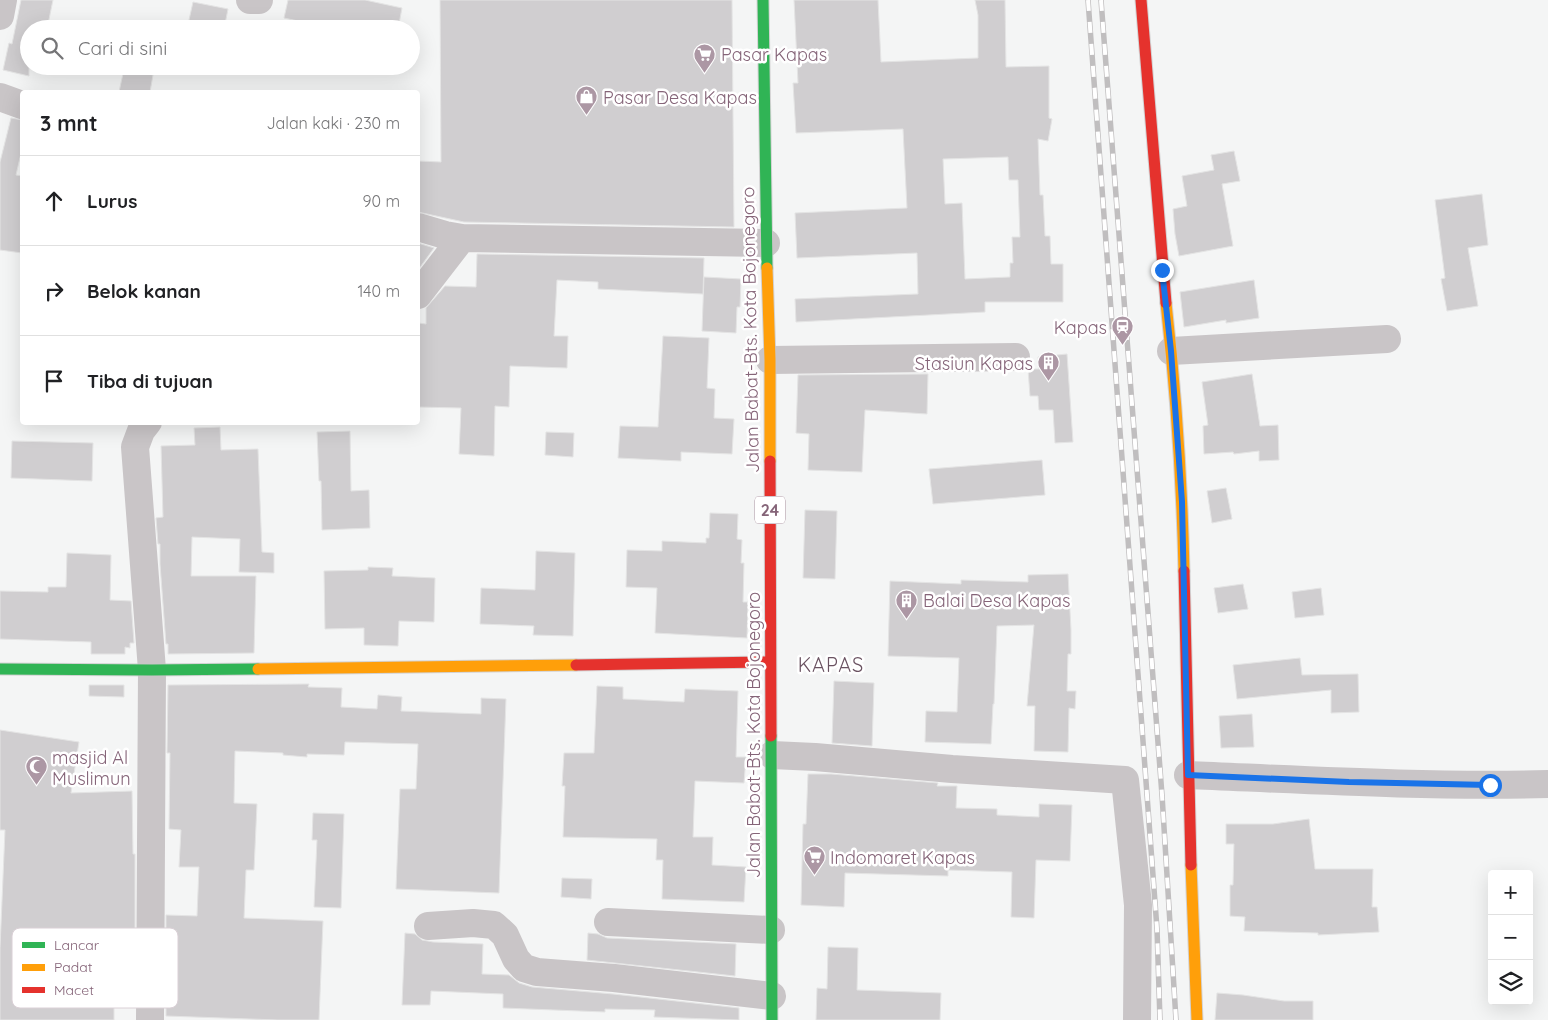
<!DOCTYPE html>
<html lang="id">
<meta charset="utf-8">
<style>
:root{--surface:#fff;--page:#f6f6f6;--text:#202124;--muted:#757577;--line:#e0e0e0}
body{margin:0;font-family:Quicksand,sans-serif;background:var(--page);color:var(--text)}
.controls{position:absolute;right:15px;bottom:15px;display:grid;overflow:hidden;border-radius:5px;box-shadow:0 5px 20px #0002}
.controls button{width:45px;height:45px;display:grid;place-items:center;padding:0;border:0;border-bottom:1px solid var(--line);background:var(--surface);color:var(--text);font:25px sans-serif}
.stop{position:absolute;width:15px;height:15px;margin:-11px;border:4px solid #1a73e8;border-radius:50%;background:#fff}
.stop.end{background:#1a73e8;border-color:#fff;box-shadow:0 1px 5px #0008}
.list{margin:0;padding:0;list-style:none}
h2{display:flex;justify-content:space-between;align-items:center;height:65px;margin:0;padding:0 20px;font-size:21px}
h2 small{font-size:16px;font-weight:400;color:var(--muted)}
.list li{display:grid;grid-template-columns:32px 1fr auto;gap:15px;align-items:center;box-sizing:border-box;height:90px;padding:0 20px;border-top:1px solid var(--line)}
.list b{display:block;font-size:19px;white-space:nowrap}
.list em{font-size:16px;font-style:normal;color:var(--muted)}
.icon{flex:none;width:28px;height:28px;fill:none;stroke:currentColor;stroke-width:2;stroke-linecap:round;stroke-linejoin:round}
.map{position:relative;flex:none;width:1548px;height:1020px;overflow:hidden}
.search{position:absolute;background:var(--surface);box-shadow:0 5px 20px #0002;left:20px;top:20px;width:400px;height:55px;display:flex;align-items:center;gap:12px;box-sizing:border-box;padding:0 18px;border-radius:28px;color:var(--muted);font-size:19px}
.panel{position:absolute;background:var(--surface);box-shadow:0 5px 20px #0002;left:20px;top:90px;width:400px;height:335px;border-radius:5px}
.map>svg:first-child{display:block}
.building{fill:#d0ced0;stroke:#e4e4e4;fill-rule:evenodd}
.lines{fill:none;stroke-linecap:round;stroke-linejoin:round}
.fast-casing{stroke:#d3d2d3;stroke-width:13}
.slow-casing{stroke:#d3d2d3;stroke-width:13}
.jam-casing{stroke:#d3d2d3;stroke-width:13}
.street{stroke:#c9c5c7;stroke-width:28}
.fast{stroke:#30b455;stroke-width:11}
.slow{stroke:#ff9f0a;stroke-width:11}
.jam{stroke:#e5322d;stroke-width:11}
.rail-casing{stroke:#c0bebf;stroke-width:5.5}
.rail{stroke:#fff;stroke-width:4;stroke-dasharray:11;stroke-linecap:butt}
.route{stroke:#1a73e8;stroke-width:6}
.labels{text-anchor:middle;dominant-baseline:central;stroke-width:5;stroke-linejoin:round;paint-order:stroke}
.shield{fill:#fff;stroke:#aa92a0;stroke-width:1}
.shield-label{font-size:16px;font-weight:bold;fill:#856478}
.poi-label{font-size:18px;fill:#856478;stroke:#fff;text-anchor:start}
.street-label{font-size:18px;fill:#856478;stroke:#fff}
.quarter-label{font-size:20px;letter-spacing:1px;fill:#6a5261;stroke:#fff}
.key{fill:#fff;stroke:#dad0d6;stroke-width:1}
.key-label{font-size:14px;fill:#856478}
</style>
<div class="map">
<svg width="1548" height="1020" viewBox="0 0 1548 1020">
<rect width="100%" height="100%" fill="#f4f5f5"/>
<path class="building" d="M21 0H53L47 29H29V76L3 70 9 43 12 44Z
M288 0H365L402 8 398 29H336L284 18Z
M440 0H732L734 227 464 222 418 212V161L441 162Z
M794 0H878L881 62 978 58V15L975 0H1005L1006 67 1049 66V118L1052 119 1048 141 1038 139 1040 195H1043L1045 236H1050L1051 264H1063V302H985V312L796 322 795 299 918 294 917 253 797 258 795 213 907 208 903 129 796 133 793 83H798ZM1008 157 1009 180H1018L1020 237H1012L1013 263H1010V277L965 279 962 203 945 204 943 159Z
M193 2 228 9 224 29H187Z
M124 69 153 75 150 92H119Z
M11 118 22 120V149L16 175 22 176V253L0 250V162Z
M1234 151 1240 181 1222 184 1233 246 1179 256 1175 234 1173 209 1187 206 1182 176 1214 170 1211 155Z
M1482 194 1488 245 1468 248 1478 306 1447 311 1441 279 1445 278 1435 200Z
M418 243 434 248 418 270Z
M477 254 704 258 703 294 598 289V282L557 280 554 336H568L567 368 510 366 509 407 495 406 494 456 459 454 461 408 418 407V323L426 324V308L445 286 476 287Z
M704 277 741 279 740 307H737L736 333 702 331Z
M1254 280 1259 318 1226 323V320L1184 327 1180 292Z
M663 336 709 338 707 388 715 389 714 418 734 419 732 454 681 452V461L618 458 620 426 658 427Z
M1067 354 1073 442 1055 443 1053 410H1039L1038 396H1030L1028 369H1039L1038 357Z
M928 374 927 414 865 410 862 472 808 470 809 434 796 433 798 375Z
M1252 374 1260 426 1278 425 1279 460 1259 461V451L1234 454 1233 452 1204 454 1203 426 1208 425 1202 382Z
M220 427 221 450 258 449 262 552 274 553V573L239 572 240 539 192 537 191 576H256L254 653 168 654V644H166L160 564V544H158L156 518 163 517 161 446 195 445 194 428Z
M350 431 351 491 369 490 370 528 322 530 321 481H319L317 432Z
M546 432 574 433 573 457 545 455Z
M12 441 93 443 92 481 11 478Z
M1042 460 1045 495 933 504 929 469Z
M1226 488 1232 519 1212 523 1207 491Z
M805 510 837 511 835 579 803 578Z
M710 513 738 514 737 539 742 540 741 563H744L743 602H748L747 638 655 633 657 588 626 587 627 550 662 551V541L706 543V538H709Z
M536 551 575 553 573 636 533 635 534 626 480 624 481 588 535 590Z
M67 553 111 555 110 600 131 601 134 643H130V648L125 647V654H91V642L0 639V591L48 592V587H66Z
M368 567 393 568 392 576 435 578 434 622 399 621 398 646 364 645V628L325 629 324 571 368 570Z
M1068 574 1071 630V654H1068L1067 691H1076L1075 709 1069 708 1068 752 1034 751 1035 706H1027L1034 625 997 626 994 704H993L991 744 925 742 926 711 957 712 959 658 888 656 890 581 961 584V580L1028 582V575Z
M1243 584 1248 609 1218 613 1214 588Z
M1321 588 1324 615 1295 618 1292 592Z
M1300 658 1302 675 1358 674 1359 712 1331 713V690L1237 699 1233 665Z
M834 681 874 683 872 746 832 743Z
M309 684 308 687 342 688 341 707 377 709 378 695 402 697 401 711 481 714V698L506 699 499 893 396 889 400 789H416L418 744 345 742 344 755 307 754V757L283 755V753L235 751 234 803 257 804 254 870H246L244 918 323 921 319 1020H278L166 1016V915L197 916 199 867H179L181 830 169 829 170 753H167L168 685Z
M89 685H124V697L89 696Z
M597 686 623 687V699L684 702 685 689 738 691 736 757H746L744 783 695 781 693 837H713L712 865 746 867 744 902 662 899 663 860H656L657 839 563 837 565 786H562L564 753H594Z
M1252 714 1254 747 1221 748 1219 716Z
M0 730 79 742 71 793 132 791 133 854H135V994L114 993V1020H0V948L5 830H0Z
M808 774H831L938 783 937 786H957L956 808 997 809V815L1039 817V804L1072 805 1070 861 1036 860 1034 918 1011 917 1012 872 948 870V876L845 873 844 907 801 905 803 824H806Z
M313 813 344 814 341 908 314 907 317 840H312Z
M1309 819 1315 869H1373L1372 907H1377L1379 932 1318 935V933L1244 931 1245 917 1230 916V885H1233L1234 844H1226V824H1273Z
M562 878 592 879 591 899 561 897Z
M405 933 415 934 422 940 433 942 483 944 482 974 509 975 519 983 532 987 613 994 739 1008V1020L654 1017 655 1010 605 1009V1012L503 1008V994L431 991 430 1005H402Z
M588 933 598 934 607 938 736 944 735 976 587 960Z
M828 947 858 948 857 990 941 993 940 1020H816L817 988 827 989Z
M1217 993 1243 995 1284 1001H1313V1020H1215Z"/>
<g class="lines">
<defs>
<path id="fast" d="M763 0 767 268
M0 669 152 670 258 669
M771 736 772 1020"/>
<path id="slow" d="M767 268 770 360V461
M1166 303C1176 392 1182 482 1184 571
M258 669 576 665
M1191 865 1197 1020"/>
<path id="jam" d="M1141 0 1166 303
M770 461 771 736
M1184 571 1191 865
M576 665 770 662"/>
</defs>
<use href="#fast" class="fast-casing"/>
<use href="#slow" class="slow-casing"/>
<use href="#jam" class="jam-casing"/>
<path class="street" d="M250 0H259
M0 16 3 0
M0 97 22 105
M418 227 445 235 462 238
M418 295 462 238 766 243
M1171 351 1387 339
M770 360 1016 357
M148 422 141 431 135 447 152 670 150 1020
M772 755 815 757 952 769 1125 780 1138 905 1137 1020
M1188 775C1308 780 1428 787 1548 784
M608 922 771 930
M428 926 473 923 494 925 505 935 516 959 524 968 537 972 614 978 772 996"/>
<use href="#fast" class="fast"/>
<use href="#slow" class="slow"/>
<use href="#jam" class="jam"/>
<defs>
<path id="rail" d="M1088 0 1147 795 1157 929 1160 1020
M1101 0 1162 795 1176 1020"/>
</defs>
<use href="#rail" class="rail-casing"/>
<use href="#rail" class="rail"/>
</g>
<g class="lines">
<path class="route" d="M1162 270 1171 351 1182 502 1188 775 1349 782 1490 785"/>
</g>
<defs>
<symbol id="supermarket-pin" viewBox="-11 -11 22 30"><path d="M0 17L-7.5 6A9.5 9.5 0 1 1 7.5 6Z" fill="#ac97a4" stroke="#fff"/><path d="M-6-5.5h2.5l.6 2H6L4.5 2H-2.5L-4.4-4H-6ZM-1.5 3.2a1.3 1.3 0 1 0 .1 0ZM3 3.2a1.3 1.3 0 1 0 .1 0Z" fill="#fff"/></symbol>
<symbol id="shop-pin" viewBox="-11 -11 22 30"><path d="M0 17L-7.5 6A9.5 9.5 0 1 1 7.5 6Z" fill="#ac97a4" stroke="#fff"/><path d="M-5-2.5h2.3a2.7 3.5 0 0 1 5.4 0H5L5.5 6h-11ZM-1.5-2.5h3a1.5 2.3 0 0 0-3 0Z" fill="#fff"/></symbol>
<symbol id="station-pin" viewBox="-11 -11 22 30"><path d="M0 17L-7.5 6A9.5 9.5 0 1 1 7.5 6Z" fill="#ac97a4" stroke="#fff"/><path d="M-3-6H3Q5-6 5-4V2Q5 4 3 4L4.5 6H3L1.5 4h-3L-3 6H-4.5L-3 4Q-5 4-5 2V-4Q-5-6-3-6ZM-3.5-4v3h7v-3ZM-3.5 1v1.5H-2V1ZM2 1v1.5H3.5V1Z" fill="#fff"/></symbol>
<symbol id="building-pin" viewBox="-11 -11 22 30"><path d="M0 17L-7.5 6A9.5 9.5 0 1 1 7.5 6Z" fill="#ac97a4" stroke="#fff"/><path d="M-4-6H4V6H1V3H-1V6H-4ZM-2.5-4.3h1.7v1.8h-1.7ZM.8-4.3h1.7v1.8H.8ZM-2.5-1h1.7V.8h-1.7ZM.8-1h1.7V.8H.8Z" fill="#fff"/></symbol>
<symbol id="mosque-pin" viewBox="-11 -11 22 30"><path d="M0 17L-7.5 6A9.5 9.5 0 1 1 7.5 6Z" fill="#ac97a4" stroke="#fff"/><path d="M3.5-4.9A6 6 0 1 0 3.5 4.9A5 5 0 1 1 3.5-4.9Z" fill="#fff"/></symbol>
</defs>
<g fill-rule="evenodd">
<use href="#supermarket-pin" x="692" y="42" width="25" height="34"/>
<use href="#shop-pin" x="574" y="84" width="25" height="34"/>
<use href="#station-pin" x="1110" y="314" width="25" height="34"/>
<use href="#building-pin" x="1036" y="350" width="25" height="34"/>
<use href="#building-pin" x="894" y="588" width="25" height="34"/>
<use href="#mosque-pin" x="24" y="754" width="25" height="34"/>
<use href="#supermarket-pin" x="802" y="844" width="25" height="34"/>
</g>
<g class="labels">
<rect class="shield" x="755" y="496.5" width="30" height="27" rx="4"/>
<g class="shield-label">
<text x="770" y="510">24</text>
</g>
<g class="poi-label">
<text x="721" y="54">Pasar Kapas</text>
<text x="603" y="97">Pasar Desa Kapas</text>
<text x="1107" y="327" text-anchor="end">Kapas</text>
<text x="1033" y="363" text-anchor="end">Stasiun Kapas</text>
<text x="923" y="600">Balai Desa Kapas</text>
<text x="52" y="757">masjid Al<tspan x="52" dy="21">Muslimun</tspan></text>
<text x="830" y="857">Indomaret Kapas</text>
</g>
<g class="street-label">
<text transform="translate(750 330) rotate(-91)">Jalan Babat-Bts. Kota Bojonegoro</text>
<text transform="translate(753 735) rotate(-90)">Jalan Babat-Bts. Kota Bojonegoro</text>
</g>
<g class="quarter-label">
<text x="831" y="664">KAPAS</text>
</g>
</g>
<rect x="12" y="928" width="166" height="80" rx="8" class="key"/>
<rect x="22" y="942" width="23" height="6" fill="#30b455"/>
<rect x="22" y="964" width="23" height="7" fill="#ff9f0a"/>
<rect x="22" y="987" width="23" height="6" fill="#e5322d"/>
<g class="key-label">
<text x="54" y="950">Lancar</text>
<text x="54" y="972">Padat</text>
<text x="54" y="995">Macet</text>
</g>
</svg>
<div class="controls">
<button>+</button>
<button>−</button>
<button><svg class="icon" aria-label="layers" viewBox="0 0 24 24"><path d="M12 4l9 5-9 5-9-5zM3 14l9 5 9-5"/></svg></button>
</div>
<div class="stop" style="left:1490px;top:785px"></div>
<div class="stop end" style="left:1162px;top:270px"></div>
<div class="search"><svg class="icon" aria-label="search" viewBox="0 0 24 24"><circle cx="10" cy="10" r="6"/><path d="M15 15l6 6"/></svg>Cari di sini</div>
<section class="panel">
<h2>3 mnt<small>Jalan kaki · 230 m</small></h2>
<ul class="list">
<li><svg class="icon" aria-label="ahead" viewBox="0 0 24 24"><path d="M12 20V5M6 11l6-6 6 6"/></svg><div><b>Lurus</b></div><em>90 m</em></li>
<li><svg class="icon" aria-label="right" viewBox="0 0 24 24"><path d="M7 20v-9h11M14 6l5 5-5 5"/></svg><div><b>Belok kanan</b></div><em>140 m</em></li>
<li><svg class="icon" aria-label="arrive" viewBox="0 0 24 24"><path d="M6 21V4h12l-3 4 3 4H6"/></svg><div><b>Tiba di tujuan</b></div></li>
</ul>
</section>
</div>
